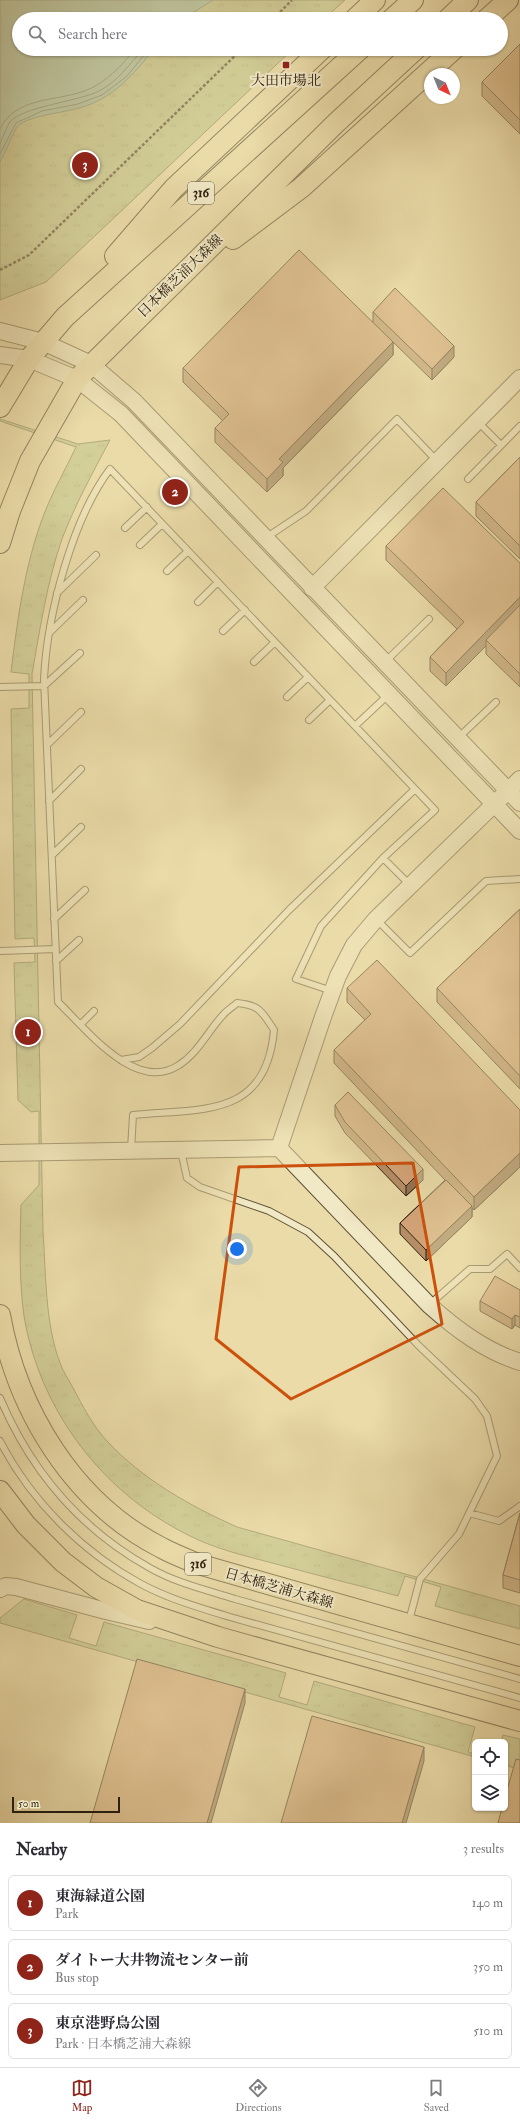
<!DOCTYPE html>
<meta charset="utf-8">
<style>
:root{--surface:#fff;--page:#f7f7f7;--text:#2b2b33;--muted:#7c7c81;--line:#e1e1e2;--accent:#8f2418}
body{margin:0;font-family:"IM FELL Double Pica","Noto Serif JP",serif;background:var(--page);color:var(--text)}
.controls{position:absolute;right:12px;bottom:12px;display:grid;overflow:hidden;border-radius:6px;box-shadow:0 1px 3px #0004}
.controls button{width:36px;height:36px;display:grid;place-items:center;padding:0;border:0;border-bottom:1px solid var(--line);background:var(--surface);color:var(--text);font:20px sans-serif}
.compass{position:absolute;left:424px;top:68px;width:36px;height:36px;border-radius:50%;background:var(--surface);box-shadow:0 1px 3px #0004;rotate:137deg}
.scale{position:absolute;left:12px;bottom:10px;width:108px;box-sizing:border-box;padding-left:4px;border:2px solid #2f210f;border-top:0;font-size:11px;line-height:14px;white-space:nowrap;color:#2f210f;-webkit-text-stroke:3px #f1e8c6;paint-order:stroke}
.you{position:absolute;left:237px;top:1249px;width:14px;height:14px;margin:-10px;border:3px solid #fff;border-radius:50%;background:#1a73e8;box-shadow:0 0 0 6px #1a73e833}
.badge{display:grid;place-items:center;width:26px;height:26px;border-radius:50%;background:var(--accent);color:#fff;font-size:13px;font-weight:700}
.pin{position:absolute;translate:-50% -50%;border:2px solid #fff;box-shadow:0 1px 4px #0006}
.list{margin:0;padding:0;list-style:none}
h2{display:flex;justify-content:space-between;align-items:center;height:52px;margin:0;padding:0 16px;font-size:17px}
h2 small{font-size:13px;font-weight:400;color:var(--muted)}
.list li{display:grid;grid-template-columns:26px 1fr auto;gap:12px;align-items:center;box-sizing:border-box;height:56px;margin:0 8px 8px;padding:0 8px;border:1px solid var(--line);border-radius:6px}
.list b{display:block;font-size:15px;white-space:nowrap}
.list p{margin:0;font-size:13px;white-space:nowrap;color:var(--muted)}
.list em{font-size:13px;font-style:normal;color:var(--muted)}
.icon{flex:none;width:22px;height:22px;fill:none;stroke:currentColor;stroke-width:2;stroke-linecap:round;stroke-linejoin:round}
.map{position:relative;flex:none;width:520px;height:1823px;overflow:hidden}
.search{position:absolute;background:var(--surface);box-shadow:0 1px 3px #0004;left:12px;right:12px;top:12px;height:44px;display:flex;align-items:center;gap:10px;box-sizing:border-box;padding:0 14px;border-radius:22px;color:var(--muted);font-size:15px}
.sheet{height:244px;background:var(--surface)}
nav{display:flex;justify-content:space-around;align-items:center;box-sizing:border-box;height:56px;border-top:1px solid var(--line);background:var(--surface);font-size:11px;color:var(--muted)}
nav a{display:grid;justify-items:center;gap:2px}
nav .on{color:var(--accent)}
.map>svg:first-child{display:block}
.park{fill:url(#park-tufts);stroke:#74704b}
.water{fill:#98bba4;stroke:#6e7d68}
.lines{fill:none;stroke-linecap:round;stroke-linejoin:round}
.shore{stroke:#646e5a;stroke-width:1}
.service-casing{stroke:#5e5035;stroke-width:8}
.tertiary-casing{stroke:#5e5035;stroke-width:18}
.primary-casing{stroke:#2f210f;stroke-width:22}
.path{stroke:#2f210f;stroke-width:2.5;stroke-dasharray:3 2;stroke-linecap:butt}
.service{stroke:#f1e8c6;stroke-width:6}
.tertiary{stroke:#f1e8c6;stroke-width:16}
.primary{stroke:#eadba8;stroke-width:20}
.wall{fill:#b68e67;stroke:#2f210f}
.shaded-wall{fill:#947454;stroke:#2f210f}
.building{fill:#d4a578;stroke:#2f210f}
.marked{fill:none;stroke:#cc510c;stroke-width:3;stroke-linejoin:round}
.poi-dot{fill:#8f2418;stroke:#f1e8c6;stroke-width:1.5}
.labels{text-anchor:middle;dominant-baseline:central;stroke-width:4;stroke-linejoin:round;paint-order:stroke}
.shield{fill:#f1e8c6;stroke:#695d46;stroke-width:1}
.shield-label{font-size:13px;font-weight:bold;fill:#2f210f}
.poi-label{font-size:14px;fill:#2f210f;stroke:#f1e8c6}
.street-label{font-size:14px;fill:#2f210f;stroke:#f1e8c6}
</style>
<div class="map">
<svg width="520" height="1823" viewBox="0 0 520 1823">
<defs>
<pattern id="park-tufts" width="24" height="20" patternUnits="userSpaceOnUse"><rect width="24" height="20" fill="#b8c087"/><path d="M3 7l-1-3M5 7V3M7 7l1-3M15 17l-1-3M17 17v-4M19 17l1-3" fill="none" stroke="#9ea573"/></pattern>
</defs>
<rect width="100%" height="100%" fill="#eadba8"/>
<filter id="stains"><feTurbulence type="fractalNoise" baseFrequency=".005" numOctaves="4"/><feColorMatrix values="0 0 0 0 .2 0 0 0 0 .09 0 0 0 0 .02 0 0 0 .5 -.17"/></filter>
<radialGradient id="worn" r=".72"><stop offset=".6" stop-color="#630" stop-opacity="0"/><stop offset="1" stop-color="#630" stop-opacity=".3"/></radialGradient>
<path class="park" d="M0 0H345L324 19H19V49H293L46 282 0 300Z
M0 419 78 444 110 440C93 472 75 505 62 539 47 582 40 629 32 674L43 1232C46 1274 45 1323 60 1363 63 1372 69 1380 73 1388 83 1406 92 1425 107 1441 142 1479 190 1506 237 1527L520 1606V1629L435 1606 441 1587 405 1576 398 1596C357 1585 316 1575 276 1564 246 1556 215 1549 188 1535 102 1492 40 1411 24 1316 19 1281 20 1242 21 1205L39 1185V1111L31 1112 18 1100 14 963 35 962 34 938 15 939 11 709 29 708V674L11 672C18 615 26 555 49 502 57 484 67 466 76 447L0 421Z
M24 1599 77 1615 69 1638 96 1646 104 1622 286 1673 279 1697 307 1705 314 1681 475 1727 468 1752 475 1754V1757L0 1623V1618Z
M503 1735 520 1739V1770L505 1765V1742H501Z"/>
<path class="water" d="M0 0H213L183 19H19V49H154C133 75 113 99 79 108 63 113 30 115 18 126 14 130 5 154 0 162Z"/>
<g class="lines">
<path class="shore" d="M0 129C17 92 67 104 97 85 112 76 124 63 135 49
M0 144C3 137 6 128 10 122 21 107 80 101 99 91 117 82 130 64 143 49
M0 154 16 123 42 111 78 104 102 95 127 76 149 49"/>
<defs>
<path id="service" d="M478 422 501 445
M468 479 520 426
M125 528 147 507
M267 537 306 511 397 419 437 461
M140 545 162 524
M167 571 188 551
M57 593 96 555
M198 602 218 582
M223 631 245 610
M49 633 83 600
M386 661 429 619
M254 662 275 642
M0 687 44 686 80 653
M287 697 308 677
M309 720 330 700
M355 726 388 695
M459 737 496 702
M47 745 81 712
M49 801 81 769
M52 855 81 827
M383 858 410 885
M54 919 85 890
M376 919 410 953 486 881 520 879
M0 951 56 949
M56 961 79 940
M81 1024 94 1011
M121 1060 139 1057 152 1048 180 1024 289 910 415 789
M131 1150 133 1115C202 1108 266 1119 274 1030 262 1012 260 1005 237 1003 233 1007 227 1010 223 1015 208 1031 198 1053 179 1065 136 1094 86 1029 58 1002L44 679C47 616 72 519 110 469L435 810 383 858 321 926 296 979 332 991
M181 1151 187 1178 200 1187 269 1211 308 1232 334 1256 419 1346 475 1399 487 1416 497 1456 459 1534 420 1579 409 1621
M430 1304 470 1269H490L507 1254 520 1268
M0 1398C31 1471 80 1529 150 1568 176 1583 207 1590 235 1599L520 1679
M0 1441C31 1501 82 1552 141 1584 169 1599 200 1608 230 1617L520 1698
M469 1513 499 1521 520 1506"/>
<path id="tertiary" d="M0 331 43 342 91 364 134 401 520 803
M0 355 29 359 77 379 121 414 520 831
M312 588 520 378
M279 1148 323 1017 338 976 354 945 376 919 520 779
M0 1153 279 1148 429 1305C456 1329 485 1351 520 1362
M0 1589 6 1586 16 1587 106 1611 149 1621"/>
<path id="primary" d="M355 19 375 0
M392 19 413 0
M448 19 468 0
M487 19 508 0
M233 239 301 188 454 49
M115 256 174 188 322 49
M0 407 29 359 65 317 360 49
M0 543 10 511 30 461 77 379 336 123 416 49
M0 1315C17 1410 73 1503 162 1548 173 1554 186 1559 198 1564L520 1656
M0 1491 26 1525 63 1562 96 1587 137 1610 218 1637 520 1721"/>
</defs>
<use href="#service" class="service-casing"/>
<use href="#tertiary" class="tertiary-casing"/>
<use href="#primary" class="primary-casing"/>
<path class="path" d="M273 19 292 0
M469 55 476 49
M0 270 29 255 242 49"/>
<use href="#service" class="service"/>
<use href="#tertiary" class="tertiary"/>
<use href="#primary" class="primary"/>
</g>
<path class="wall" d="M520 44V134L482 96V82Z
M373 312 454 357 432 380 393 342V355L283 468V476L267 492 215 442V428L223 421 183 382V368L373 322Z
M520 457V559L476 516V502Z
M386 546 520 563V687L486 654V646L446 686 430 671V657L457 629 386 560Z
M520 909V1089L437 1002V988Z
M347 988 520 1110V1167L474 1210 472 1208V1217L426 1261 400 1234V1223L445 1180 334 1063V1050L365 1020 347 1002Z
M335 1105 423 1180 406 1196 345 1133 335 1116Z
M520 1290V1328L515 1325 512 1329 480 1311V1301Z
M520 1513V1593L503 1588V1575Z"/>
<path class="shaded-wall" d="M393 342V355L283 468V476L267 492V479L279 459Z
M454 346V357L432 380V369Z
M520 597V611L486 640V646L446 686V673Z
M520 1153V1167L474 1210V1197Z
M423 1169V1180L406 1196V1186Z
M472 1206V1217L426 1261V1250Z
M515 1315V1325L512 1329V1319Z
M245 1689V1703L211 1823H207Z
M424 1747V1761L406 1823H402Z"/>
<path class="building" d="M520 44V120L482 82Z
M299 250 393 342 279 459 283 462 267 479 215 428 229 414 183 368Z
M395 288 454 346 432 369 373 312Z
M520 457V546L476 502Z
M443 488 520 563V597L446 673 430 657 464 622 386 546Z
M520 605V674L486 640Z
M520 909V1076L437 988Z
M377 960 520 1110V1153L474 1197 334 1050 371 1014 347 988Z
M348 1092 423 1169 406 1186 345 1122 335 1105Z
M446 1180 472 1206 426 1250 400 1223Z
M495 1276 520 1290V1317L515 1315 512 1319 480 1301Z
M520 1513V1580L503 1575Z
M137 1659 245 1689 207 1823H90Z
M312 1716 424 1747 402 1823H281Z
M516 1759 520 1760V1823H498L502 1808H505V1797Z"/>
<path d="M0 0H520V1823H0ZM413 1163 442 1324 291 1399 216 1339 239 1167Z" fill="#eadba8" fill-opacity=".55" fill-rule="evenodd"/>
<path class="marked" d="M413 1163 442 1324 291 1399 216 1339 239 1167Z"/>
<rect class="poi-dot" x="282" y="61" width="8" height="8" rx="2"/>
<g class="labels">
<g class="shield">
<rect x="188" y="182" width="26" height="22" rx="3"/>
<rect x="185" y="1553" width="26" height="22" rx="3"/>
</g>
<g class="shield-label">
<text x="201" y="193">316</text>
<text x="198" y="1564">316</text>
</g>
<g class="poi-label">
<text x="286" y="80">大田市場北</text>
</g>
<g class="street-label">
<text transform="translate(180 276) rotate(-44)">日本橋芝浦大森線</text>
<text transform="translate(279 1588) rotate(16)">日本橋芝浦大森線</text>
</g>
</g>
<rect width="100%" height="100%" filter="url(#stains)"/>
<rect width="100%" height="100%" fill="url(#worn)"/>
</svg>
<div class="controls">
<button><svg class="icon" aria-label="locate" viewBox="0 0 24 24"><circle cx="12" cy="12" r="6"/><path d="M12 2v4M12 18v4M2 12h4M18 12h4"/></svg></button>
<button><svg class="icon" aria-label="layers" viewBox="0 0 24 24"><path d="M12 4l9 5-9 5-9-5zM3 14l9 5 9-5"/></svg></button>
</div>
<svg class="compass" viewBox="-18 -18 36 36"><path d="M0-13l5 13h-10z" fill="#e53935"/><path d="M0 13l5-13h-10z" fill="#7c7c81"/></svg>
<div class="scale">50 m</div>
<div class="you"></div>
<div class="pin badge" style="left:28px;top:1032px">1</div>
<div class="pin badge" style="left:175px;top:492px">2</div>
<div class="pin badge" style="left:85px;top:165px">3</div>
<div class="search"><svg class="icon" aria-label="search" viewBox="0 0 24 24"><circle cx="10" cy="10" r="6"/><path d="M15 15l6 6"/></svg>Search here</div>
</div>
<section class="sheet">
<h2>Nearby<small>3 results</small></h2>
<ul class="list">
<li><span class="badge">1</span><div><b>東海緑道公園</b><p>Park</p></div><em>140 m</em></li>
<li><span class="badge">2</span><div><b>ダイトー大井物流センター前</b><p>Bus stop</p></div><em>350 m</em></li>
<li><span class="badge">3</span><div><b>東京港野鳥公園</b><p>Park · 日本橋芝浦大森線</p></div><em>510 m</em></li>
</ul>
</section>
<nav>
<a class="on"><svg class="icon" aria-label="map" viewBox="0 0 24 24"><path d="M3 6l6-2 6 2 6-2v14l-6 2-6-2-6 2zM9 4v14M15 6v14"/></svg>Map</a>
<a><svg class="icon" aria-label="directions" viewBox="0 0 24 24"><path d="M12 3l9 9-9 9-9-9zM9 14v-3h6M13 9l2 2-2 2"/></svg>Directions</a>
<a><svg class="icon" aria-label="saved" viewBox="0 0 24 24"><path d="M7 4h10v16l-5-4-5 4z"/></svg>Saved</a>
</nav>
